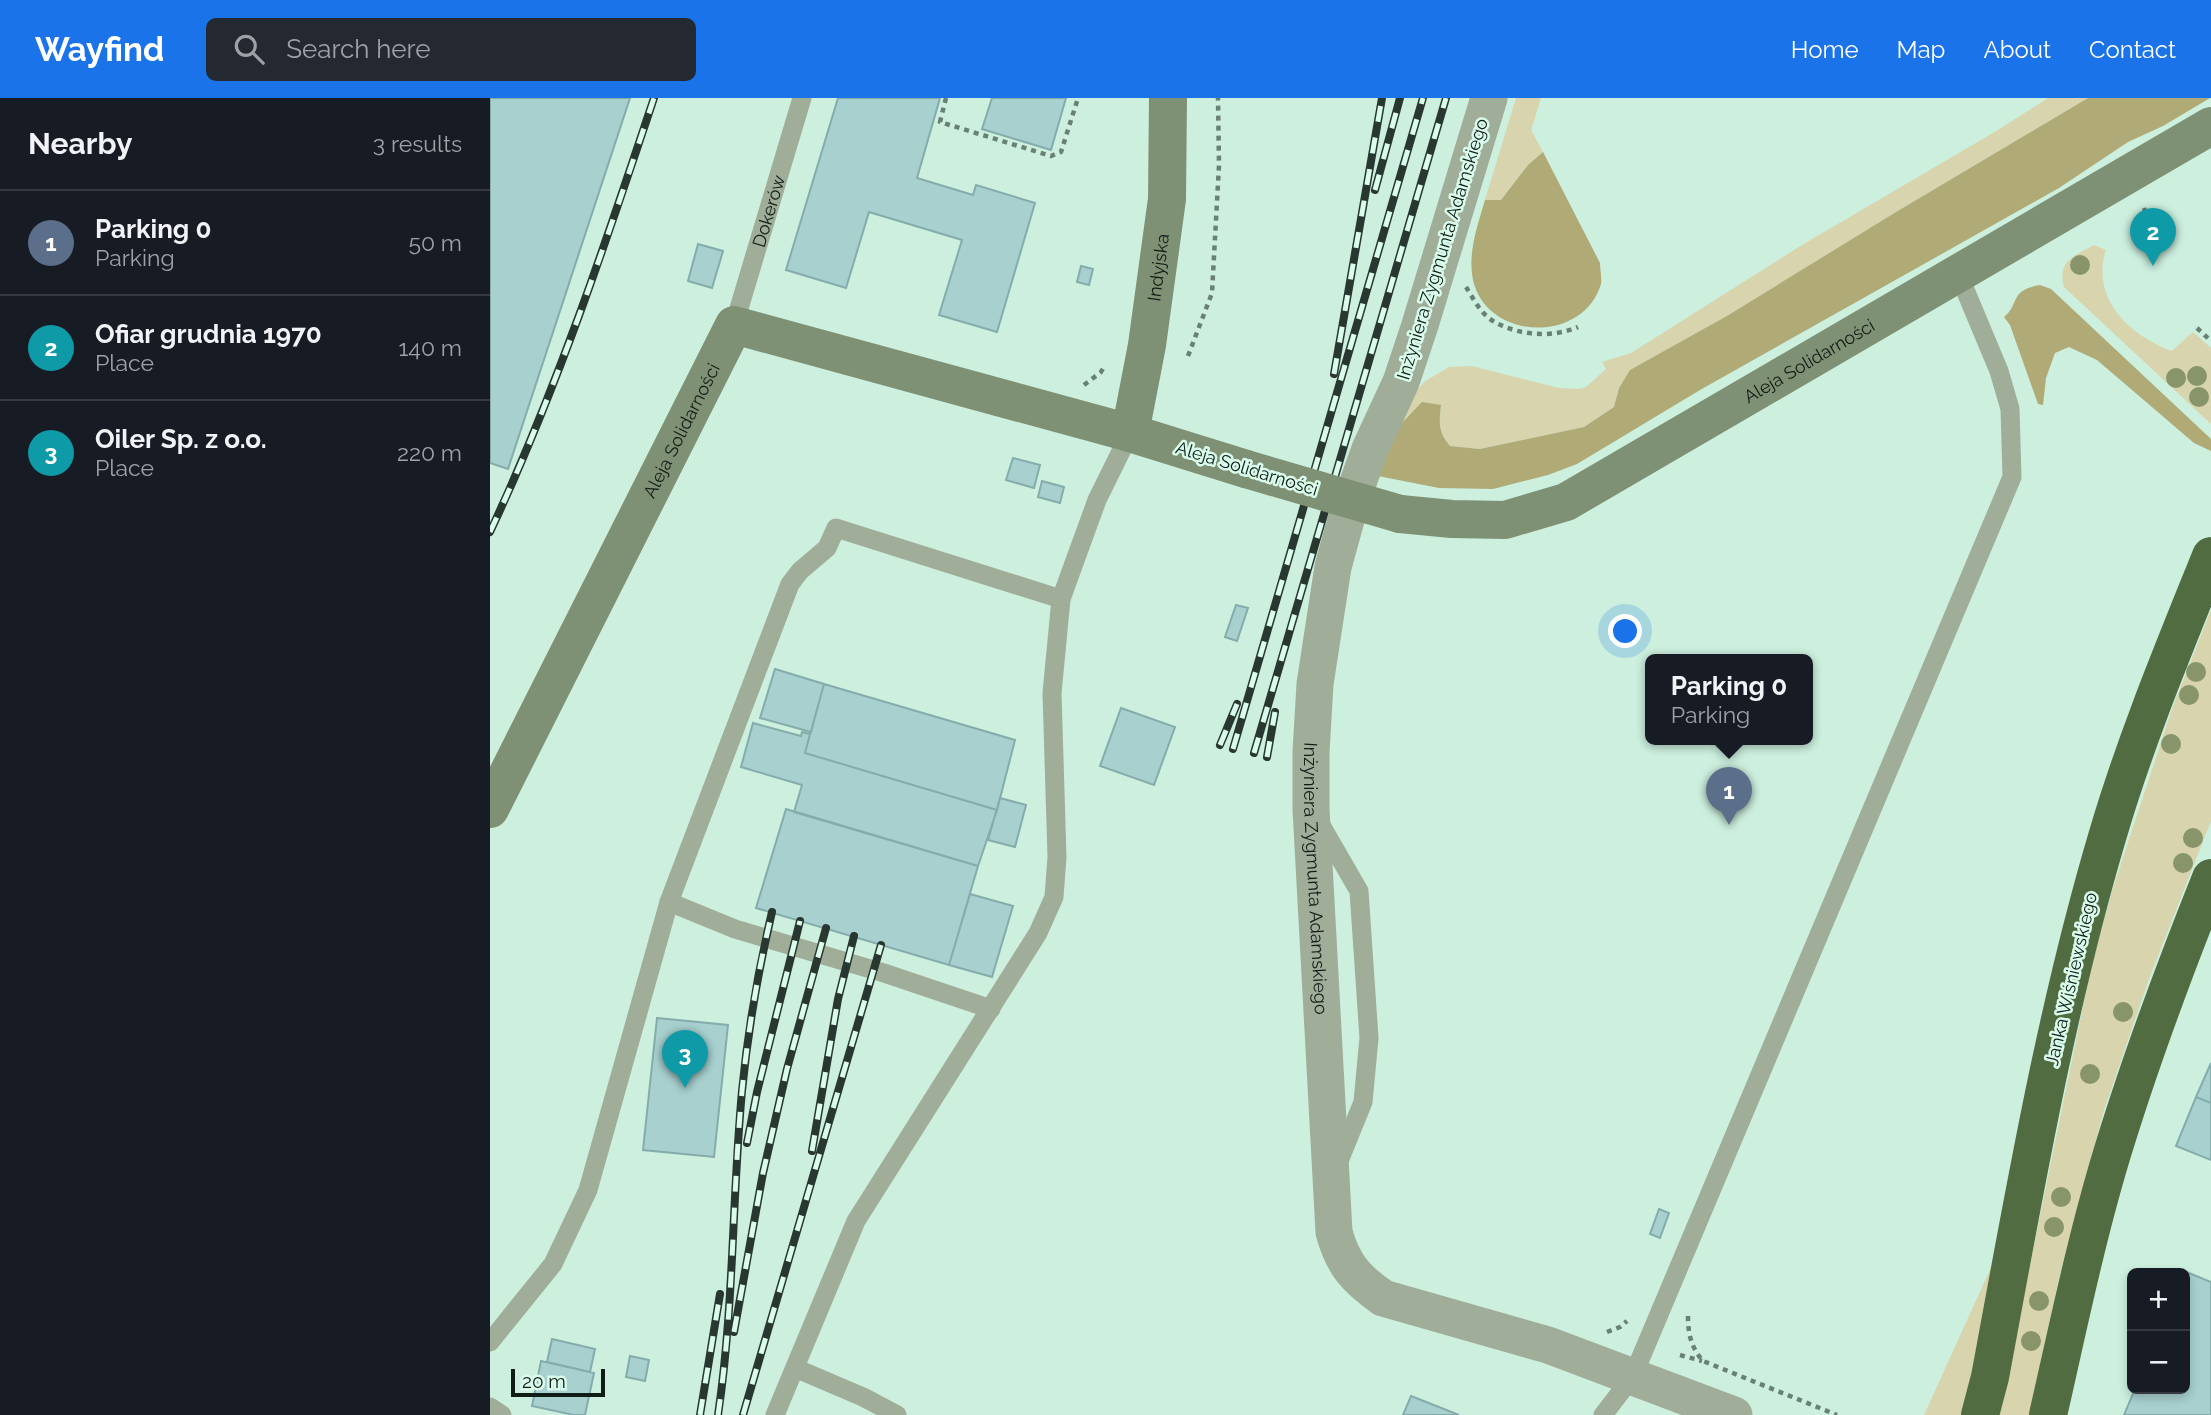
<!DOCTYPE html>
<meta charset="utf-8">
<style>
:root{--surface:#171b24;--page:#242831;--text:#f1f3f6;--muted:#9ea1a6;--line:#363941;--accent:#1a73e8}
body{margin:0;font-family:Raleway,sans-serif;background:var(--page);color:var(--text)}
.controls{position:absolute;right:21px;bottom:21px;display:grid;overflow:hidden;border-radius:10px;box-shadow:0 4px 10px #0003}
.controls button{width:63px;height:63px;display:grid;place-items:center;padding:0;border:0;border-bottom:2px solid var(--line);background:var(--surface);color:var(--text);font:35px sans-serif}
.scale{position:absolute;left:21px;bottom:18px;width:94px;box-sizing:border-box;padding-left:7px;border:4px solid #101d17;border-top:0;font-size:19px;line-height:24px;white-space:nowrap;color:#101d17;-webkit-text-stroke:5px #d9fceb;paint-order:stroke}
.you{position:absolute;left:1136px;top:534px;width:24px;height:24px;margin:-18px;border:5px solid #fff;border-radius:50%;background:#1a73e8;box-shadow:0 0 0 10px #1a73e833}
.badge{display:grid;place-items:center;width:46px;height:46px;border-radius:50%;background:var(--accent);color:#fff;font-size:23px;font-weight:700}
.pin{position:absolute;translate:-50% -58px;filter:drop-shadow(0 2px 4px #0008)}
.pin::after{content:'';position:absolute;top:37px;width:24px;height:21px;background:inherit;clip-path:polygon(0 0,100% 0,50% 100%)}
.popup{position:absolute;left:1155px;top:556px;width:168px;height:91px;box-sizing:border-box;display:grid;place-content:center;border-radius:10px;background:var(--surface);filter:drop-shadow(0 2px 5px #0005);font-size:23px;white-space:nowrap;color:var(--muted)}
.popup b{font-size:26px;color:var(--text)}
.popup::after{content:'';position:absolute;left:50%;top:100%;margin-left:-14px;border:14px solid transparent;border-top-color:var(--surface)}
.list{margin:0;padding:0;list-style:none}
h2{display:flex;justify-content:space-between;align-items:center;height:91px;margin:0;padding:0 28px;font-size:30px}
h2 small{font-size:23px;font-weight:400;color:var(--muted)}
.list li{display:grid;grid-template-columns:46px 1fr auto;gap:21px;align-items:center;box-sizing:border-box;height:105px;padding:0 28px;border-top:2px solid var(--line)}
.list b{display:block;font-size:26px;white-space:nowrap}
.list p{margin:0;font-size:23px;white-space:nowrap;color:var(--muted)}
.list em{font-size:23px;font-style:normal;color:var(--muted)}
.icon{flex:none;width:38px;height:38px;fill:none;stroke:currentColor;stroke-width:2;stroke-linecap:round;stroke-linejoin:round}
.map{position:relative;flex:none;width:1721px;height:1317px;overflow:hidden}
header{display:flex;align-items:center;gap:42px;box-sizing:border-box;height:98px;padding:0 35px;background:var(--accent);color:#fff}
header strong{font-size:33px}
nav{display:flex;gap:38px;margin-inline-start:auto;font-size:24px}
.search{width:490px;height:63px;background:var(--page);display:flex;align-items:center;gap:18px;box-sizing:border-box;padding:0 24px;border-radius:10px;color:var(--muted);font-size:26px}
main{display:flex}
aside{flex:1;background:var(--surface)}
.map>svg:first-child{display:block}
.green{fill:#d7d4ae}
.forest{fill:#afaa76}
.building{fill:#a7d0cf;stroke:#84acab;stroke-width:2}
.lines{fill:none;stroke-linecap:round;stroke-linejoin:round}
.path{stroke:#698075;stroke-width:4.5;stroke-dasharray:5 5;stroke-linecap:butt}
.lane{stroke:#a0ad99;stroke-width:19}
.street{stroke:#a0ad99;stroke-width:37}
.secondary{stroke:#7f9174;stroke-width:38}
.highway{stroke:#526c42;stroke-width:38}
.rail-casing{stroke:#283830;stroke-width:8}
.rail{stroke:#d9fceb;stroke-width:5;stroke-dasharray:16;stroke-linecap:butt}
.secondary-bridge{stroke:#7f9174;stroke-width:38}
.tree{fill:#889469}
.labels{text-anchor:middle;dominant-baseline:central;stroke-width:5;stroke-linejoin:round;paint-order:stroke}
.street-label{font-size:18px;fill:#101d17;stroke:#d9fceb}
</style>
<header>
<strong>Wayfind</strong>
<div class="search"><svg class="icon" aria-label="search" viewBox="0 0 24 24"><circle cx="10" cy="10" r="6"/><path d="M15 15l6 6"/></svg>Search here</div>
<nav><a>Home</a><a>Map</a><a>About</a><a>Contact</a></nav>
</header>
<main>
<aside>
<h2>Nearby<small>3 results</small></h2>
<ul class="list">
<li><span class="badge" style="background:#5c6f8a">1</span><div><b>Parking 0</b><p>Parking</p></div><em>50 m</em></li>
<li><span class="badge" style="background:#0f9aa8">2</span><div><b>Ofiar grudnia 1970</b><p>Place</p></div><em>140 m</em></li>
<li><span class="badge" style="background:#0f9aa8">3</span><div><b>Oiler Sp. z o.o.</b><p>Place</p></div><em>220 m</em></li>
</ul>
</aside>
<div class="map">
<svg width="1721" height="1317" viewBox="0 0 1721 1317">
<rect width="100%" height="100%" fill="#ccefde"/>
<path class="green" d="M1026 0H1051L1041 32 1053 54 1038 67 1011 102H995Z
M1558 0H1598L1406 114 1237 219 1140 272 1129 290 1124 309 1094 329 990 351 960 348C948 334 949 325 951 308L911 326 921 300 934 284 959 269 982 268 1069 290 1088 291 1096 289 1116 271 1112 264 1141 255 1312 147 1508 32Z
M1604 147 1616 152C1600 201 1640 238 1682 253L1703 234 1721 250V326L1574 189C1567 163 1584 158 1604 147Z
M1721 512V723L1659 881 1614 1012 1570 1176 1539 1317H1509L1602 865 1623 790 1682 611Z
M1503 1165 1487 1256 1473 1312 1471 1317H1434Z"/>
<path class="forest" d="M1598 0H1720L1673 28 1638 44 1569 90 1210 292 1087 366 1058 377 1003 391 949 390 888 378 911 326 932 304 951 307C949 325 948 334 960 348L990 351 1094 329 1124 309 1129 290 1140 272 1237 218 1406 114Z
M1053 54 1110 165C1110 171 1112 180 1111 186 1092 249 990 242 982 176 979 151 988 126 995 102H1011L1038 67Z
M1550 187 1561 191 1721 341V353L1704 345 1607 262 1579 249 1565 255 1556 280 1553 307 1548 306 1520 227 1514 219C1530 206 1519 192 1550 187Z"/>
<path class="building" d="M0 0H140L18 371 0 365Z
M348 0H450L427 80 483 97 486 87 545 105 507 234 449 217 472 142 379 114 356 190 296 172Z
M502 0H576L561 52 492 31Z
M208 146 233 153 222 190 198 183Z
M591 168 603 171 599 187 587 184Z
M523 360 550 367 544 390 516 382Z
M552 383 574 389 570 405 548 399Z
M746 507 758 510 747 543 735 539Z
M285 571 334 586 321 634 270 620Z
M334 586 525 642 507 712 315 655Z
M631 610 685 629 664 687 610 668Z
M263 625 311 638 312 634 320 636 315 655 507 712 488 768 304 714 312 687 251 669Z
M510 700 536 707 525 749 498 742Z
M296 711 488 768 459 867 266 810Z
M480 796 523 808 502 879 459 867Z
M167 920 238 927 224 1059 153 1052Z
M1721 965V1005L1706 999Z
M1706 999 1721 1005V1062L1686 1048Z
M1169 1111 1179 1115 1170 1140 1160 1136Z
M1694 1173 1721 1184V1317H1634L1645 1291H1695Z
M62 1241 105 1251 100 1274 57 1264Z
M140 1258 159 1262 155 1283 136 1279Z
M51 1263 104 1275 95 1317H84L42 1308Z
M921 1298 969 1317H913Z"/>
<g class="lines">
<path class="path" d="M456 0 450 24 561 58 571 54 588 0
M1654 110 1656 116
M976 189C983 200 991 216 1003 223 1028 238 1063 240 1088 229
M1707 230 1721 243
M698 258 722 195 729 67 728 0
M594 287 611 274 615 267
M1198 1218C1198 1236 1201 1249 1213 1263L1347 1317
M1117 1234 1130 1229 1137 1223
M1190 1257 1212 1263"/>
<g class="lane">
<path id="s1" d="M244 227 312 0"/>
<path d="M828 722 869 793 879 940 873 1004 847 1068"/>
<path d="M179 804 245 831 394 875 501 911"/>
<path d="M0 1244 63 1166 98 1092 179 804 300 486 310 473 337 450 346 430 571 501"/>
<path d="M305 1270 373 1299 407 1317"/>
<path d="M0 1309 12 1317"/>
<path d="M285 1317 366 1123 548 835 564 799 567 759 562 595 571 501 607 402 640 335"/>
<path d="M1113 1317 1143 1278 1522 379 1520 311 1509 273 1468 175"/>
</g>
<path class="street" id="s2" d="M999 0 930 227 911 284 880 351 860 407 843 469 825 586 821 654V711L844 1134C853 1167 866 1181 893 1200L1058 1247 1244 1317"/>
<g class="secondary">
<path id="s3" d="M640 335 657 247 677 101 678 0"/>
<path id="s4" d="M910 416 962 421 1015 422 1076 404 1721 28"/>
<path id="s5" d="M0 711 244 227 640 335 756 371"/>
</g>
<path class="highway" d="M1490 1317 1500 1279C1534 1097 1565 914 1618 736 1646 641 1684 550 1721 458
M1558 1317C1577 1234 1594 1151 1618 1069 1647 971 1683 875 1721 780"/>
<defs>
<path id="rail" d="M885 92 910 0
M844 276 892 0
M0 434C66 293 115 147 164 0
M730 647 747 606
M743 651 933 0
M764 655 956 0
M777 659 785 614
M257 1045 267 994 310 823
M322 1053 348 901 364 838
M244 1234 273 1075 297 971 336 830
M210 1317 230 1196
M228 1317C244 1210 242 1100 252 993 258 932 268 873 282 814
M253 1317 391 847"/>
</defs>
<use href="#rail" class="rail-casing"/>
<use href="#rail" class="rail"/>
<path class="secondary-bridge" d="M756 371 910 416"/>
</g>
<g class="tree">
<circle cx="1590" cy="167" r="10"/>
<circle cx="1707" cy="278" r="10"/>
<circle cx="1686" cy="280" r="10"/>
<circle cx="1709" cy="299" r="10"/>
<circle cx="1706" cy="574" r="10"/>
<circle cx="1699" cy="597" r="10"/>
<circle cx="1681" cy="646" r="10"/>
<circle cx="1703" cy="740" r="10"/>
<circle cx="1693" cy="765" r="10"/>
<circle cx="1633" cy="914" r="10"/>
<circle cx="1600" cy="976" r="10"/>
<circle cx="1571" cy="1099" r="10"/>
<circle cx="1564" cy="1129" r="10"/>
<circle cx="1549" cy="1203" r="10"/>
<circle cx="1541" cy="1243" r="10"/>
</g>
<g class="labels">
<g class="street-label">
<text stroke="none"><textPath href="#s1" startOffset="119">Dokerów</textPath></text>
<text transform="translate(952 151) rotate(-73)">Inżyniera Zygmunta Adamskiego</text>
<text stroke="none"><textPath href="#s3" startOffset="168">Indyjska</textPath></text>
<text stroke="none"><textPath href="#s4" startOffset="450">Aleja Solidarności</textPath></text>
<text stroke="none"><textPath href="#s5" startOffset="424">Aleja Solidarności</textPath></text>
<text transform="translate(757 370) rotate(17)">Aleja Solidarności</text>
<text stroke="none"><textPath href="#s2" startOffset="808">Inżyniera Zygmunta Adamskiego</textPath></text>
<text transform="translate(1581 881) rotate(-77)">Janka Wiśniewskiego</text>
</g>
</g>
</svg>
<div class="controls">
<button>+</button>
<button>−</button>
</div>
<div class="scale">20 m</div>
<div class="you"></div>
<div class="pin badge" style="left:1239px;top:727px;background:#5c6f8a">1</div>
<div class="popup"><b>Parking 0</b>Parking</div>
<div class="pin badge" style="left:1663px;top:168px;background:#0f9aa8">2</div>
<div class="pin badge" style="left:195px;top:990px;background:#0f9aa8">3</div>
</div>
</main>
